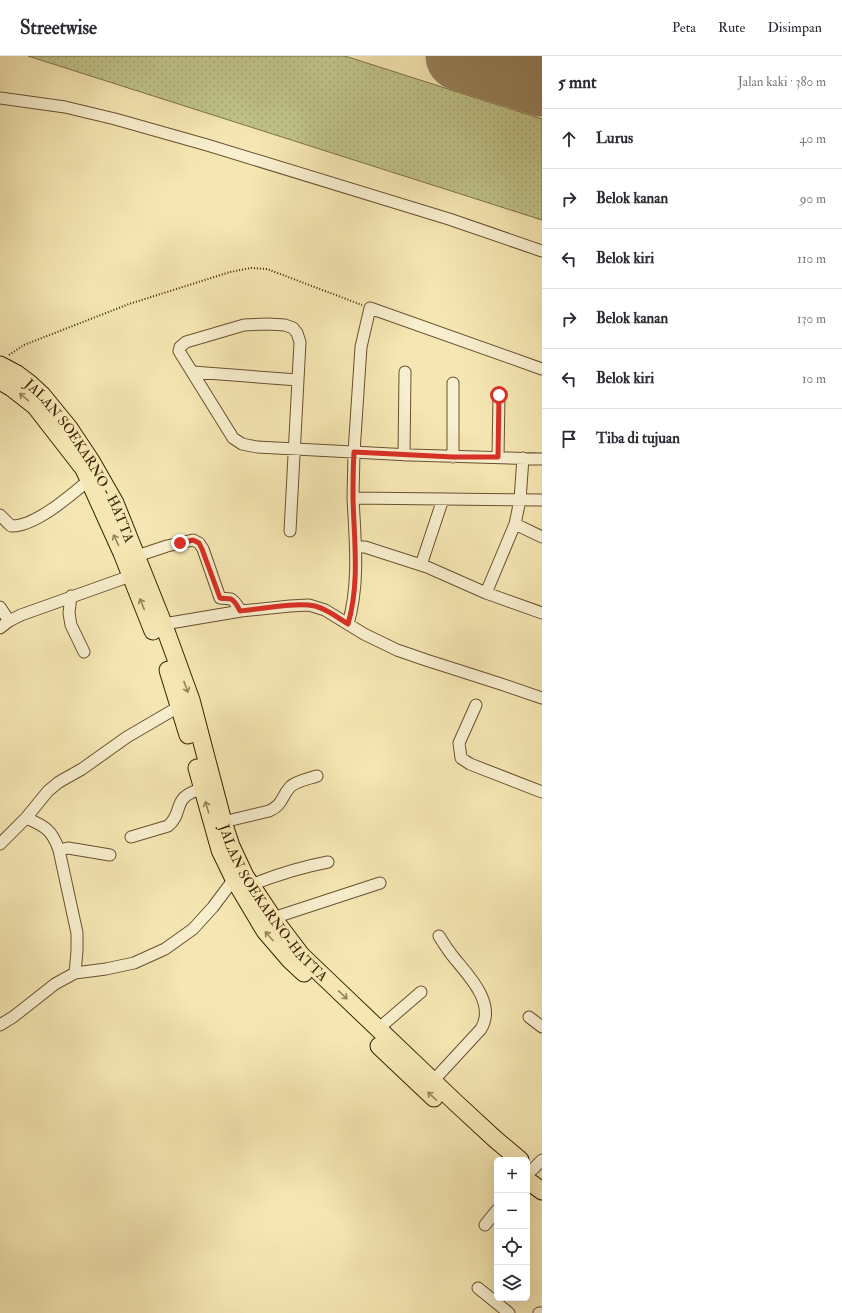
<!DOCTYPE html>
<html lang="id">
<meta charset="utf-8">
<style>
:root{--surface:#fff;--page:#f7f7f7;--text:#2b2b33;--muted:#7c7c81;--line:#e1e1e2}
body{margin:0;font-family:"IM FELL Double Pica",serif;background:var(--page);color:var(--text)}
.controls{position:absolute;right:12px;bottom:12px;display:grid;overflow:hidden;border-radius:6px;box-shadow:0 4px 16px #0002}
.controls button{width:36px;height:36px;display:grid;place-items:center;padding:0;border:0;border-bottom:1px solid var(--line);background:var(--surface);color:var(--text);font:20px sans-serif}
.stop{position:absolute;width:12px;height:12px;margin:-9px;border:3px solid #d93025;border-radius:50%;background:#fff}
.stop.end{background:#d93025;border-color:#fff;box-shadow:0 1px 4px #0008}
.list{margin:0;padding:0;list-style:none}
h2{display:flex;justify-content:space-between;align-items:center;height:52px;margin:0;padding:0 16px;font-size:17px}
h2 small{font-size:13px;font-weight:400;color:var(--muted)}
.list li{display:grid;grid-template-columns:26px 1fr auto;gap:12px;align-items:center;box-sizing:border-box;height:60px;padding:0 16px;border-top:1px solid var(--line)}
.list b{display:block;font-size:15px;white-space:nowrap}
.list em{font-size:13px;font-style:normal;color:var(--muted)}
.icon{flex:none;width:22px;height:22px;fill:none;stroke:currentColor;stroke-width:2;stroke-linecap:round;stroke-linejoin:round}
.map{position:relative;flex:none;width:542px;height:1257px;overflow:hidden}
header{display:flex;align-items:center;gap:24px;box-sizing:border-box;height:56px;padding:0 20px;background:var(--surface);border-bottom:1px solid var(--line)}
header strong{font-size:19px}
nav{display:flex;gap:22px;margin-inline-start:auto;font-size:14px}
main{display:flex}
aside{flex:1;background:var(--surface)}
.map>svg:first-child{display:block}
.grass{fill:url(#grass-dots);stroke:#7e7148}
.lines{fill:none;stroke-linecap:round;stroke-linejoin:round}
.runway{stroke:#98825c;stroke-width:69}
.minor-casing{stroke:#6a5030;stroke-width:13}
.highway-casing{stroke:#3c1e05;stroke-width:19}
.path{stroke:#3c1e05;stroke-width:2;stroke-dasharray:1 2;stroke-linecap:butt}
.minor{stroke:#f8efce;stroke-width:11}
.highway{stroke:#f5e7b3;stroke-width:17}
.oneway{stroke:#98825c}
.route{stroke:#d93025;stroke-width:5}
.labels{text-anchor:middle;dominant-baseline:central;stroke-width:3.5;stroke-linejoin:round;paint-order:stroke}
.street-label{font-size:14px;fill:#3c1e05;stroke:#f8efce}
</style>
<header>
<strong>Streetwise</strong>
<nav><a>Peta</a><a>Rute</a><a>Disimpan</a></nav>
</header>
<main>
<div class="map">
<svg width="542" height="1257" viewBox="0 0 542 1257">
<defs>
<pattern id="grass-dots" width="8" height="8" patternUnits="userSpaceOnUse"><rect width="8" height="8" fill="#c0c48a"/><path d="M2 2h.1M6 6h.1" fill="none" stroke="#a6a876" stroke-width="1.8" stroke-linecap="round"/></pattern>
</defs>
<rect width="100%" height="100%" fill="#f5e7b3"/>
<filter id="stains"><feTurbulence type="fractalNoise" baseFrequency=".005" numOctaves="4"/><feColorMatrix values="0 0 0 0 .2 0 0 0 0 .09 0 0 0 0 .02 0 0 0 .5 -.17"/></filter>
<radialGradient id="worn" r=".72"><stop offset=".6" stop-color="#630" stop-opacity="0"/><stop offset="1" stop-color="#630" stop-opacity=".3"/></radialGradient>
<path class="grass" d="M28 0H345L542 63V164Z"/>
<g class="lines">
<path class="runway" d="M460 0 542 26"/>
<defs>
<path id="minor" d="M0 42 65 51 115 63 207 89 449 163 542 195
M193 316 298 324
M404 399 405 316
M453 401V327
M498 401 499 339
M353 442 354 396 361 291 370 252 542 313
M0 459 11 470C35 471 71 439 89 424
M515 468 542 481
M290 475 300 286 297 277 293 272 285 269 268 268 244 269 186 286 180 291 179 295 233 382 242 388 257 391 410 399 542 403
M356 491H365L427 511 486 537 542 557
M131 502 167 490 193 484 199 487 203 493 220 542C224 543 227 542 231 543 235 545 238 551 241 555
M421 509 443 443
M486 537 515 468 520 444 523 402
M71 540 69 557 71 569 84 596
M0 551 9 565
M348 568C360 527 355 483 353 442L542 444
M158 569 241 555 290 550 309 549 325 554 364 578 397 594 426 604 501 628 542 642
M0 572 9 565 21 559 136 518
M476 649 459 687 461 702 470 708 542 736
M26 762C45 770 52 774 59 794L77 877V895L75 917
M223 766 269 755C283 749 281 741 290 731 296 725 308 723 317 720
M131 781 168 770C185 756 170 741 202 733
M0 788 26 762 48 735 59 726 82 713 127 681 180 650
M59 794 68 792 110 799
M251 829C276 819 301 811 328 806
M273 862 380 827
M529 961 542 971
M0 969 13 961 55 928 75 917 106 913 134 907 165 893 193 873 213 851 234 823
M378 973 421 936
M433 1025 481 973C496 948 470 921 455 903 449 896 444 888 439 880
M532 1114 542 1104
M485 1169 497 1154
M478 1232 509 1257
M539 1257H542"/>
<g id="highway">
<path id="s1" d="M0 309 17 318 29 327 42 339 69 372 91 405 115 447 163 567 191 644 223 766 231 790 245 820 273 862 301 899 456 1047 495 1083 520 1104"/>
<path d="M0 325 12 332 35 350 84 413 122 497 153 575"/>
<path d="M168 614 188 679"/>
<path d="M197 712 220 794 234 823 265 875 290 904 304 917"/>
<path d="M379 990 434 1042"/>
<path d="M527 1124 542 1135"/>
</g>
</defs>
<use href="#minor" class="minor-casing"/>
<use href="#highway" class="highway-casing"/>
<path class="path" d="M9 299 24 289 129 248 230 216 251 212 267 213 362 249"/>
<use href="#minor" class="minor"/>
<use href="#highway" class="highway"/>
</g>
<defs><path id="oneway-shaft" d="M-6 0H5M1.5-3L5.5 0L1.5 3" fill="none" stroke-width="1.6" stroke-linecap="round" stroke-linejoin="round"/></defs>
<g class="oneway">
<use href="#oneway-shaft" transform="translate(24 341) rotate(-141)"/>
<use href="#oneway-shaft" transform="translate(116 484) rotate(-115)"/>
<use href="#oneway-shaft" transform="translate(142 548) rotate(-112)"/>
<use href="#oneway-shaft" transform="translate(186 631) rotate(70)"/>
<use href="#oneway-shaft" transform="translate(207 751) rotate(-106)"/>
<use href="#oneway-shaft" transform="translate(269 880) rotate(-131)"/>
<use href="#oneway-shaft" transform="translate(343 939) rotate(44)"/>
<use href="#oneway-shaft" transform="translate(432 1040) rotate(-137)"/>
</g>
<g class="lines">
<path class="route" d="M180 487 193 484 199 487 202 493 220 542C224 543 227 542 231 543 235 545 238 551 240 555 261 553 296 546 315 550 327 553 337 561 348 568 360 527 354 484 353 442 353 427 353 412 354 396L453 401H498L499 339"/>
</g>
<g class="labels">
<g class="street-label">
<text stroke="none"><textPath href="#s1" startOffset="128">JALAN SOEKARNO - HATTA</textPath></text>
<text stroke="none"><textPath href="#s1" startOffset="616">JALAN SOEKARNO-HATTA</textPath></text>
</g>
</g>
<rect width="100%" height="100%" filter="url(#stains)"/>
<rect width="100%" height="100%" fill="url(#worn)"/>
</svg>
<div class="controls">
<button>+</button>
<button>−</button>
<button><svg class="icon" aria-label="locate" viewBox="0 0 24 24"><circle cx="12" cy="12" r="6"/><path d="M12 2v4M12 18v4M2 12h4M18 12h4"/></svg></button>
<button><svg class="icon" aria-label="layers" viewBox="0 0 24 24"><path d="M12 4l9 5-9 5-9-5zM3 14l9 5 9-5"/></svg></button>
</div>
<div class="stop" style="left:499px;top:339px"></div>
<div class="stop end" style="left:180px;top:487px"></div>
</div>
<aside>
<h2>5 mnt<small>Jalan kaki · 380 m</small></h2>
<ul class="list">
<li><svg class="icon" aria-label="ahead" viewBox="0 0 24 24"><path d="M12 20V5M6 11l6-6 6 6"/></svg><div><b>Lurus</b></div><em>40 m</em></li>
<li><svg class="icon" aria-label="right" viewBox="0 0 24 24"><path d="M7 20v-9h11M14 6l5 5-5 5"/></svg><div><b>Belok kanan</b></div><em>90 m</em></li>
<li><svg class="icon" aria-label="left" viewBox="0 0 24 24"><path d="M17 20v-9H6M10 6l-5 5 5 5"/></svg><div><b>Belok kiri</b></div><em>110 m</em></li>
<li><svg class="icon" aria-label="right" viewBox="0 0 24 24"><path d="M7 20v-9h11M14 6l5 5-5 5"/></svg><div><b>Belok kanan</b></div><em>130 m</em></li>
<li><svg class="icon" aria-label="left" viewBox="0 0 24 24"><path d="M17 20v-9H6M10 6l-5 5 5 5"/></svg><div><b>Belok kiri</b></div><em>10 m</em></li>
<li><svg class="icon" aria-label="arrive" viewBox="0 0 24 24"><path d="M6 21V4h12l-3 4 3 4H6"/></svg><div><b>Tiba di tujuan</b></div></li>
</ul>
</aside>
</main>
